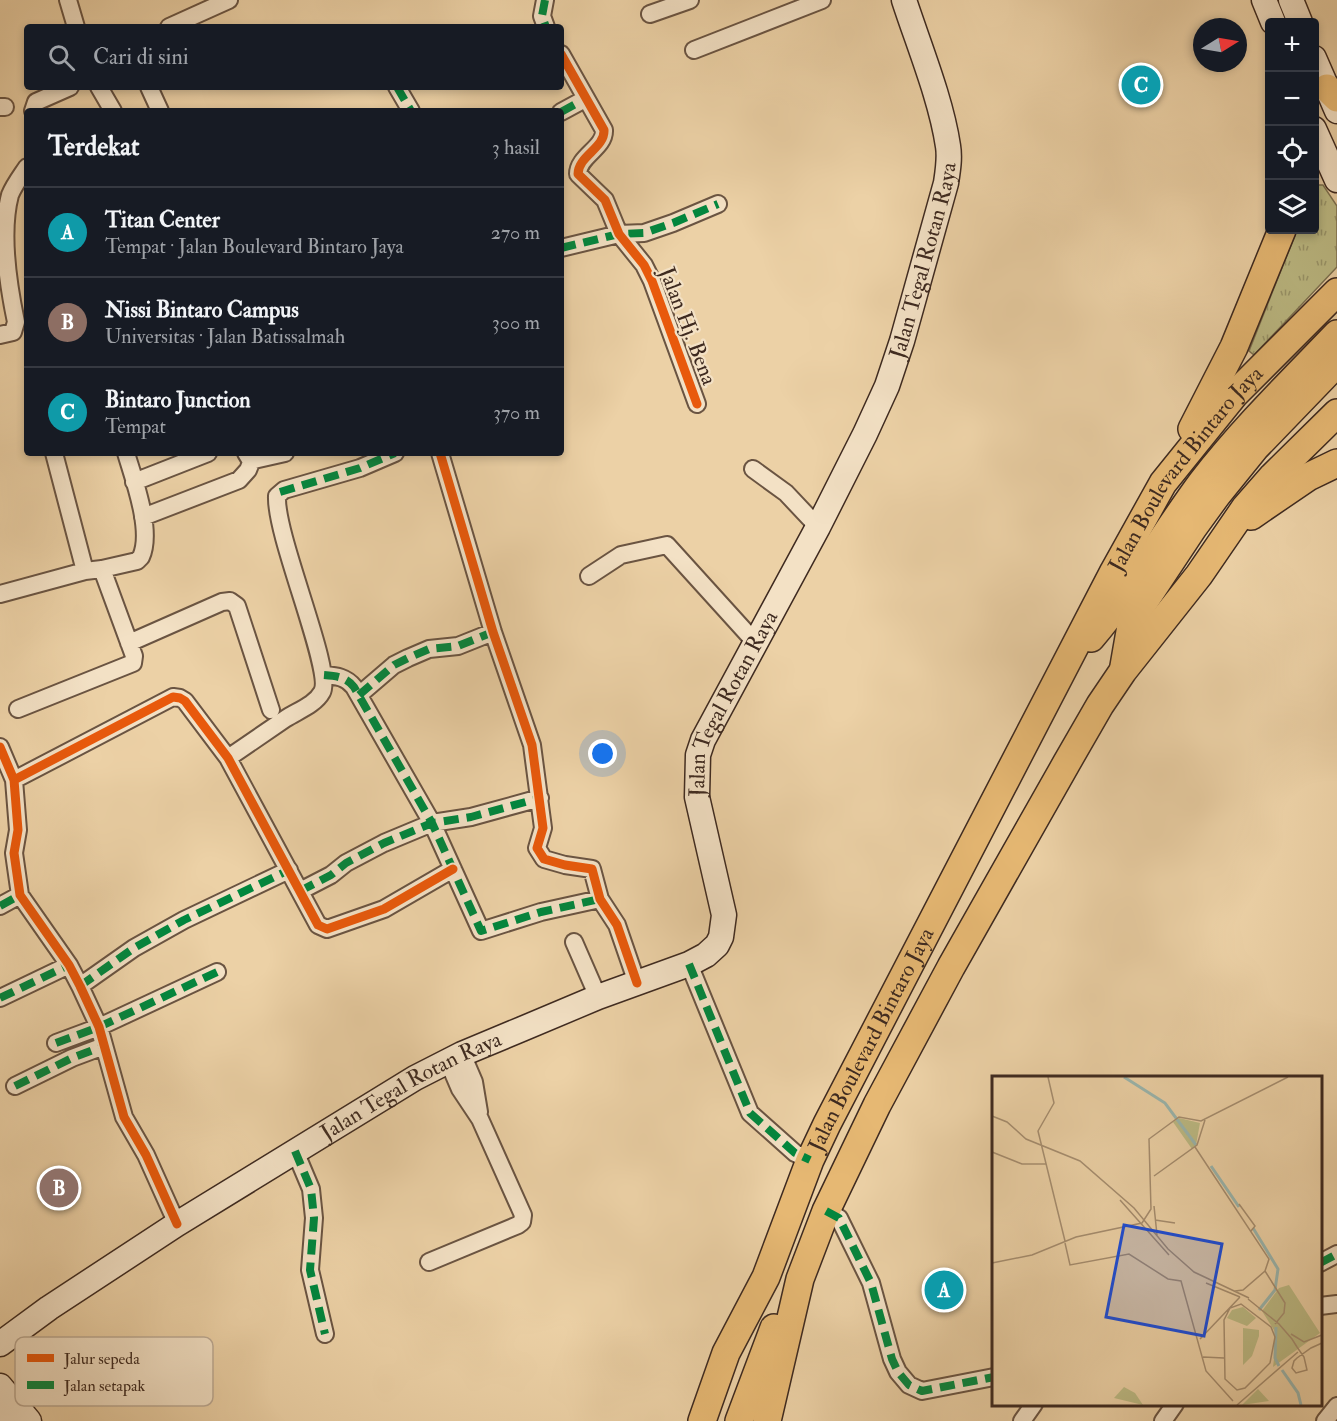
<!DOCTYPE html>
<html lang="id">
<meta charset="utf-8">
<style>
:root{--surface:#171b24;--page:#20242c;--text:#f1f3f6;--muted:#9ea1a6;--line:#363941;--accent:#c59692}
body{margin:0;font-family:"IM FELL Double Pica",serif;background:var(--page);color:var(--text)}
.controls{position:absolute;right:18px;top:18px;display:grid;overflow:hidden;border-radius:6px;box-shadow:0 3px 9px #0003}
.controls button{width:54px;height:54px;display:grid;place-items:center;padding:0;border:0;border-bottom:2px solid var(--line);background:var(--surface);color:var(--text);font:30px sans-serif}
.compass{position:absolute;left:1193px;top:18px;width:54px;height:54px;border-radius:50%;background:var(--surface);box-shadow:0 3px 9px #0003;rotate:79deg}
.you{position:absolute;left:603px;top:754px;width:21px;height:21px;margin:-15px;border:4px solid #fff;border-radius:50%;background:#1a73e8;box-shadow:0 0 0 9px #1a73e833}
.badge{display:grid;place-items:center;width:39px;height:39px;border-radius:50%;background:var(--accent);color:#fff;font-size:20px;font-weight:700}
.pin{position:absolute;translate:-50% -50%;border:3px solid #fff;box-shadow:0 2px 6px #0006}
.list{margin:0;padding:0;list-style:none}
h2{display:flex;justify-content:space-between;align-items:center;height:78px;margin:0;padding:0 24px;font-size:26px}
h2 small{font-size:20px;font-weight:400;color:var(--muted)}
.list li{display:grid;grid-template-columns:39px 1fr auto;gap:18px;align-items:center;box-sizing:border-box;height:90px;padding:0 24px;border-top:2px solid var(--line)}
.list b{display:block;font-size:22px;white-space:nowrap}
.list p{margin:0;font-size:20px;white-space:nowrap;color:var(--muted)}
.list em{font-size:20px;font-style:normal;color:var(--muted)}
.icon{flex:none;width:33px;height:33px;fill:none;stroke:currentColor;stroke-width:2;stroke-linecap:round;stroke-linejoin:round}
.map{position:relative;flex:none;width:1337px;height:1421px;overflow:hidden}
.search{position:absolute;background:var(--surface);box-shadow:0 3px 9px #0003;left:24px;top:24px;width:540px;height:66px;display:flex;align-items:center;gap:15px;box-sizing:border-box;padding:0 21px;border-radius:6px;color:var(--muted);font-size:22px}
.panel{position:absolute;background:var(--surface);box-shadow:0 3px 9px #0003;left:24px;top:108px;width:540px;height:348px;border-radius:6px}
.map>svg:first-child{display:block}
.grass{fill:url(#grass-tufts);stroke:#7d7252;stroke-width:1.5}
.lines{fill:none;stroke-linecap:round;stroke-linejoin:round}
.street-casing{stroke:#6a5442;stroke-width:20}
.secondary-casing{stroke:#3e2a20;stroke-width:27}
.primary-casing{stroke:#3e2a20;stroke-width:30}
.street{stroke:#f3e1c5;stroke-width:16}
.secondary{stroke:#f3e1c5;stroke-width:24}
.primary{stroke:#e6b873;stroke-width:27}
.quiet{stroke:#00873e;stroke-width:8;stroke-dasharray:15 8;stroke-linecap:butt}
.cycleway-casing{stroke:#f3e1c5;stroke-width:13}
.cycleway{stroke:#e8590c;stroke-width:9}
.labels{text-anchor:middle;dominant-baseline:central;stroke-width:4.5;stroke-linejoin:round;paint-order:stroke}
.street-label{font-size:22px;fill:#3e2a20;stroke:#f3e1c5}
.inset-river{fill:none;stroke:#9ab6ae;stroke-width:3}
.inset-road{fill:none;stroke:#a68e70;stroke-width:1.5}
.view{fill:#1d4ed8;fill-opacity:0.15;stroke:#1d4ed8;stroke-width:3}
.inset-edge{fill:none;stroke:#3e2a20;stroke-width:3}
.key{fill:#f3e1c5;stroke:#bdaa94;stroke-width:1.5}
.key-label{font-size:16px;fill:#3e2a20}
</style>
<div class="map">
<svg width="1337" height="1421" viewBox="0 0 1337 1421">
<defs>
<pattern id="grass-tufts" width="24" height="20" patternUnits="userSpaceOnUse" patternTransform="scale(1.5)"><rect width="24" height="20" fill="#bcba84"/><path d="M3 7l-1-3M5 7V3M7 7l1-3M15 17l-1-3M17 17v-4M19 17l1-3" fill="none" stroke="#9a976c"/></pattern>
</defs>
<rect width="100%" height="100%" fill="#ecd1a6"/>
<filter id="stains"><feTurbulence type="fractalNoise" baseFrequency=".00333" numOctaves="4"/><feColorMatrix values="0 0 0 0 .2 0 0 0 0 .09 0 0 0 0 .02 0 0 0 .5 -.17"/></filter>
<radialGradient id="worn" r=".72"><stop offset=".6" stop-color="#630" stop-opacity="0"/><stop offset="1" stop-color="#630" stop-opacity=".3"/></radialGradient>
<path class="grass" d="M1317 185H1323L1337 206V267L1254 355 1249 351 1297 230H1314L1315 188Z"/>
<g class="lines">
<defs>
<path id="street" d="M68 0 76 27
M545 0 542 16 546 27
M650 14 690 0
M169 27 229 0
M694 50 822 0
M561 54 604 130C605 148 578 156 578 174L605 200 619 234 644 265 652 281 697 404
M99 87 113 111
M149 87 160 111
M397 87 411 111
M0 107H5
M33 111 36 102 70 87
M561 112 585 99
M561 248 619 234 644 233 673 223 718 204
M0 335 13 332 16 322C8 284 0 233 10 195 14 185 21 176 27 167
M54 453 85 571
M246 453 249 458 254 460 285 453
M440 453 493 632 532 745 543 828 537 848 544 859 565 865 592 869 600 899 617 925 637 983
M753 469 786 493 818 527
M134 482 208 453
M143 517 239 480 248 470 252 460
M589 576 621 555 667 545 754 641
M0 594 85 571 102 569 137 561 141 557C153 531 134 480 126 453
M129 643 222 602 230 601 237 606 271 710
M324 675C337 676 346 677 354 687L432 823 481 931 541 912 600 899
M359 695 394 665 408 658 429 649 458 646 493 632
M18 709 133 663 134 656 102 569
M0 747 14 780 18 830 14 853 20 895 69 965 80 986 99 1027 124 1117 146 1155 177 1224
M228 758C247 745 266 732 285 719 297 711 315 705 322 692 334 671 275 537 277 496L284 490 360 468 395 453
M14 780 173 697 180 698 185 701 228 758 318 925 327 929 384 909 453 869
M300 891 331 875 346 863 384 843 432 823 471 817 540 798
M0 906 20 895
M574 942 598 997
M689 964 750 1113 795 1153 810 1160
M80 986 134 948 184 920 289 870
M0 998 69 965
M56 1043 99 1027 217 972
M462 1054 474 1082 479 1112
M15 1086 72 1058 104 1046
M295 1151 311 1189 314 1218 310 1270 325 1334
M826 1211 839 1218 871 1283 892 1359 898 1372 909 1385 922 1391 994 1377
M429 1262 518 1225 522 1222 523 1215 480 1119 460 1089 448 1061
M1320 1263 1337 1254
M1320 1306 1337 1304
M1022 1421 1034 1404
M1163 1421 1175 1404
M1325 1421 1337 1406"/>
<g id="secondary">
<path d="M1264 0 1273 22"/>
<path d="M1291 0 1300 22"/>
<path d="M1314 58 1337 111"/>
<path d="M1314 129 1337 180"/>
<path id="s1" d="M0 1344 49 1308 177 1224 415 1078 462 1054 522 1029 598 997 689 964 706 955 717 945 721 937 724 915 697 797 698 755 703 740 818 527 865 434 887 386 902 341 946 183C948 170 950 158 948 146 941 99 919 46 904 0"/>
<path d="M0 1386 29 1421"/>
<path d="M0 1417 3 1421"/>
</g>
<g id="primary">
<path d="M1327 88 1337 98"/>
<path d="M1192 429 1234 347 1282 230"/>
<path d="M1251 516 1308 477 1337 463"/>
<path d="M1091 638C1133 589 1164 533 1202 482 1243 429 1291 382 1337 334"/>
<path d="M1124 666 1132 620 1193 528 1217 495 1255 448 1337 363"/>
<path id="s2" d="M702 1421 726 1353 766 1277 810 1160 827 1124 1114 571 1163 483 1234 395 1337 292"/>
<path d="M739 1421 774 1328"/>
<path d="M767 1421 800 1279 826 1211 877 1105 951 967 1066 764 1100 705 1123 671 1199 575 1245 508 1273 476 1337 413"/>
</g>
</defs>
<use href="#street" class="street-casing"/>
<use href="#secondary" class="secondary-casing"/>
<use href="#primary" class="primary-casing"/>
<use href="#street" class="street"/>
<use href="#secondary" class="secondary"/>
<use href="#primary" class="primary"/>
<path class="quiet" d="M545 0 542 16 546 27
M397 87 411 111
M561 112 585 99
M561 248 619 234 644 233 673 223 718 204
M280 492 360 468 395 453
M324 675C337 676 346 677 354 687L432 823 481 931 541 912 600 899
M359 695 394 665 408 658 429 649 458 646 493 632
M300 891 331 875 346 863 384 843 432 823 471 817 540 798
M0 906 20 895
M689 964 750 1113 795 1153 810 1160
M80 986 134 948 184 920 289 870
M0 998 69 965
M56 1043 99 1027 217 972
M15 1086 72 1058 104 1046
M295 1151 311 1189 314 1218 310 1270 325 1334
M826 1211 839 1218 871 1283 892 1359 898 1372 909 1385 922 1391 994 1377
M1320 1263 1337 1254"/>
<defs>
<path id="cycleway" d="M561 54 604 130C605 148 578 156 578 174L605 200 619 234 644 265 652 281 697 404
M440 453 493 632 532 745 543 828 537 848 544 859 565 865 592 869 600 899 617 925 637 983
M0 747 14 780 18 830 14 853 20 895 69 965 80 986 99 1027 124 1117 146 1155 177 1224
M14 780 173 697 180 698 185 701 228 758 318 925 327 929 384 909 453 869"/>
</defs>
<use href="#cycleway" class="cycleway-casing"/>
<use href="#cycleway" class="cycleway"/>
</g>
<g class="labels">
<g class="street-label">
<text stroke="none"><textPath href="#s1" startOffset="1564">Jalan Tegal Rotan Raya</textPath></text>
<text transform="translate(688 326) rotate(69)">Jalan Hj. Bena</text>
<text stroke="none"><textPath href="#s2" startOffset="1071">Jalan Boulevard Bintaro Jaya</textPath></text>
<text stroke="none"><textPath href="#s1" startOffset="1078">Jalan Tegal Rotan Raya</textPath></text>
<text stroke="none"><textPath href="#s2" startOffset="418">Jalan Boulevard Bintaro Jaya</textPath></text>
<text stroke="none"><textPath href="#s1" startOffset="486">Jalan Tegal Rotan Raya</textPath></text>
</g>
</g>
<g transform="translate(992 1076)">
<rect width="330" height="330" fill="#ecd1a6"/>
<path d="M187 42 208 47 204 69 200 73 181 46ZM251 231 264 242 255 250 235 242 240 234ZM251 252 267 254V260L260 280 251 289Z" fill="#bcba84"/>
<path d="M297 209 328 257 281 291 285 259 270 235 287 212ZM266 313 277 325 250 329Z" fill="#bcba84"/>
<path d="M132 311 143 317 151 329 122 322Z" fill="#bcba84"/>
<path class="inset-river" d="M132 1 173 27 204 69M219 90 247 131M261 152 286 193 283 214 267 234M284 251 283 282 287 290M290 294 306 317 309 329"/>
<path class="inset-road" d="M56 1 62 27 46 55 73 165M0 40 15 46 34 63 88 85 142 132 176 173 202 196 257 222M203 71 277 183 273 195 251 214 243 215M0 76 30 88H54M162 100 205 69 213 44M128 124 177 179M247 128 263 150 259 155M162 130 165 159M163 144 183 147M73 167 78 189 137 178 176 203 189 205 214 295 241 325M0 187 40 179 84 161 150 147 159 133 157 63 187 41 209 45 296 1M273 195 293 227 292 237 283 248M214 207 248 221M256 223 287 248 300 263 305 271 312 281 315 294 304 297 300 292 302 285 305 282 319 272 330 267M249 228 279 251 283 261 278 287 253 312 245 314 233 303 232 244 238 232ZM299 258 312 266 330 259M208 263 248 221M211 281 232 282M245 329 306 276"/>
<path class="view" d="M132 149 230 168 212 260 114 241Z"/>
<rect width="330" height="330" class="inset-edge"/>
</g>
<rect x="15" y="1337" width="198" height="69" rx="9" class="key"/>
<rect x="27" y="1354" width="27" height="8" fill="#e8590c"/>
<rect x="27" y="1381" width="27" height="8" fill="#00873e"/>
<g class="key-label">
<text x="64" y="1364">Jalur sepeda</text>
<text x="64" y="1391">Jalan setapak</text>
</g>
<rect width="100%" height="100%" filter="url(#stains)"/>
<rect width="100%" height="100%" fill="url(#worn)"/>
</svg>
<div class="controls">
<button>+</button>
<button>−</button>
<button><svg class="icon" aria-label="locate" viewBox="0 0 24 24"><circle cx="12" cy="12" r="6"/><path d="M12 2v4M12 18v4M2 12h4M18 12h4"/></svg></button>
<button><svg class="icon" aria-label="layers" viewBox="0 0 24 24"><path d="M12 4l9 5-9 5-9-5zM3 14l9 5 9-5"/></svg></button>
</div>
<svg class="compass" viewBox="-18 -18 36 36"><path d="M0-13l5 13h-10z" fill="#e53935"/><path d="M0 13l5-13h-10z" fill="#9ea1a6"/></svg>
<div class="you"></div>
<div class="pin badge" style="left:944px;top:1290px;background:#0f9aa8">A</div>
<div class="pin badge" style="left:59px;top:1188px;background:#8d6e63">B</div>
<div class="pin badge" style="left:1141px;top:85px;background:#0f9aa8">C</div>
<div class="search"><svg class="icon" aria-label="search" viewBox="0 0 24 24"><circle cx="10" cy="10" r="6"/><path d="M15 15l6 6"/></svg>Cari di sini</div>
<section class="panel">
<h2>Terdekat<small>3 hasil</small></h2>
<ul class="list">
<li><span class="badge" style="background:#0f9aa8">A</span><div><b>Titan Center</b><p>Tempat · Jalan Boulevard Bintaro Jaya</p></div><em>270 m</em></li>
<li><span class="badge" style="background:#8d6e63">B</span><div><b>Nissi Bintaro Campus</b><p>Universitas · Jalan Batissalmah</p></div><em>300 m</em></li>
<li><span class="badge" style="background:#0f9aa8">C</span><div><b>Bintaro Junction</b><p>Tempat</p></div><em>370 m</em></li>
</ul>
</section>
</div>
